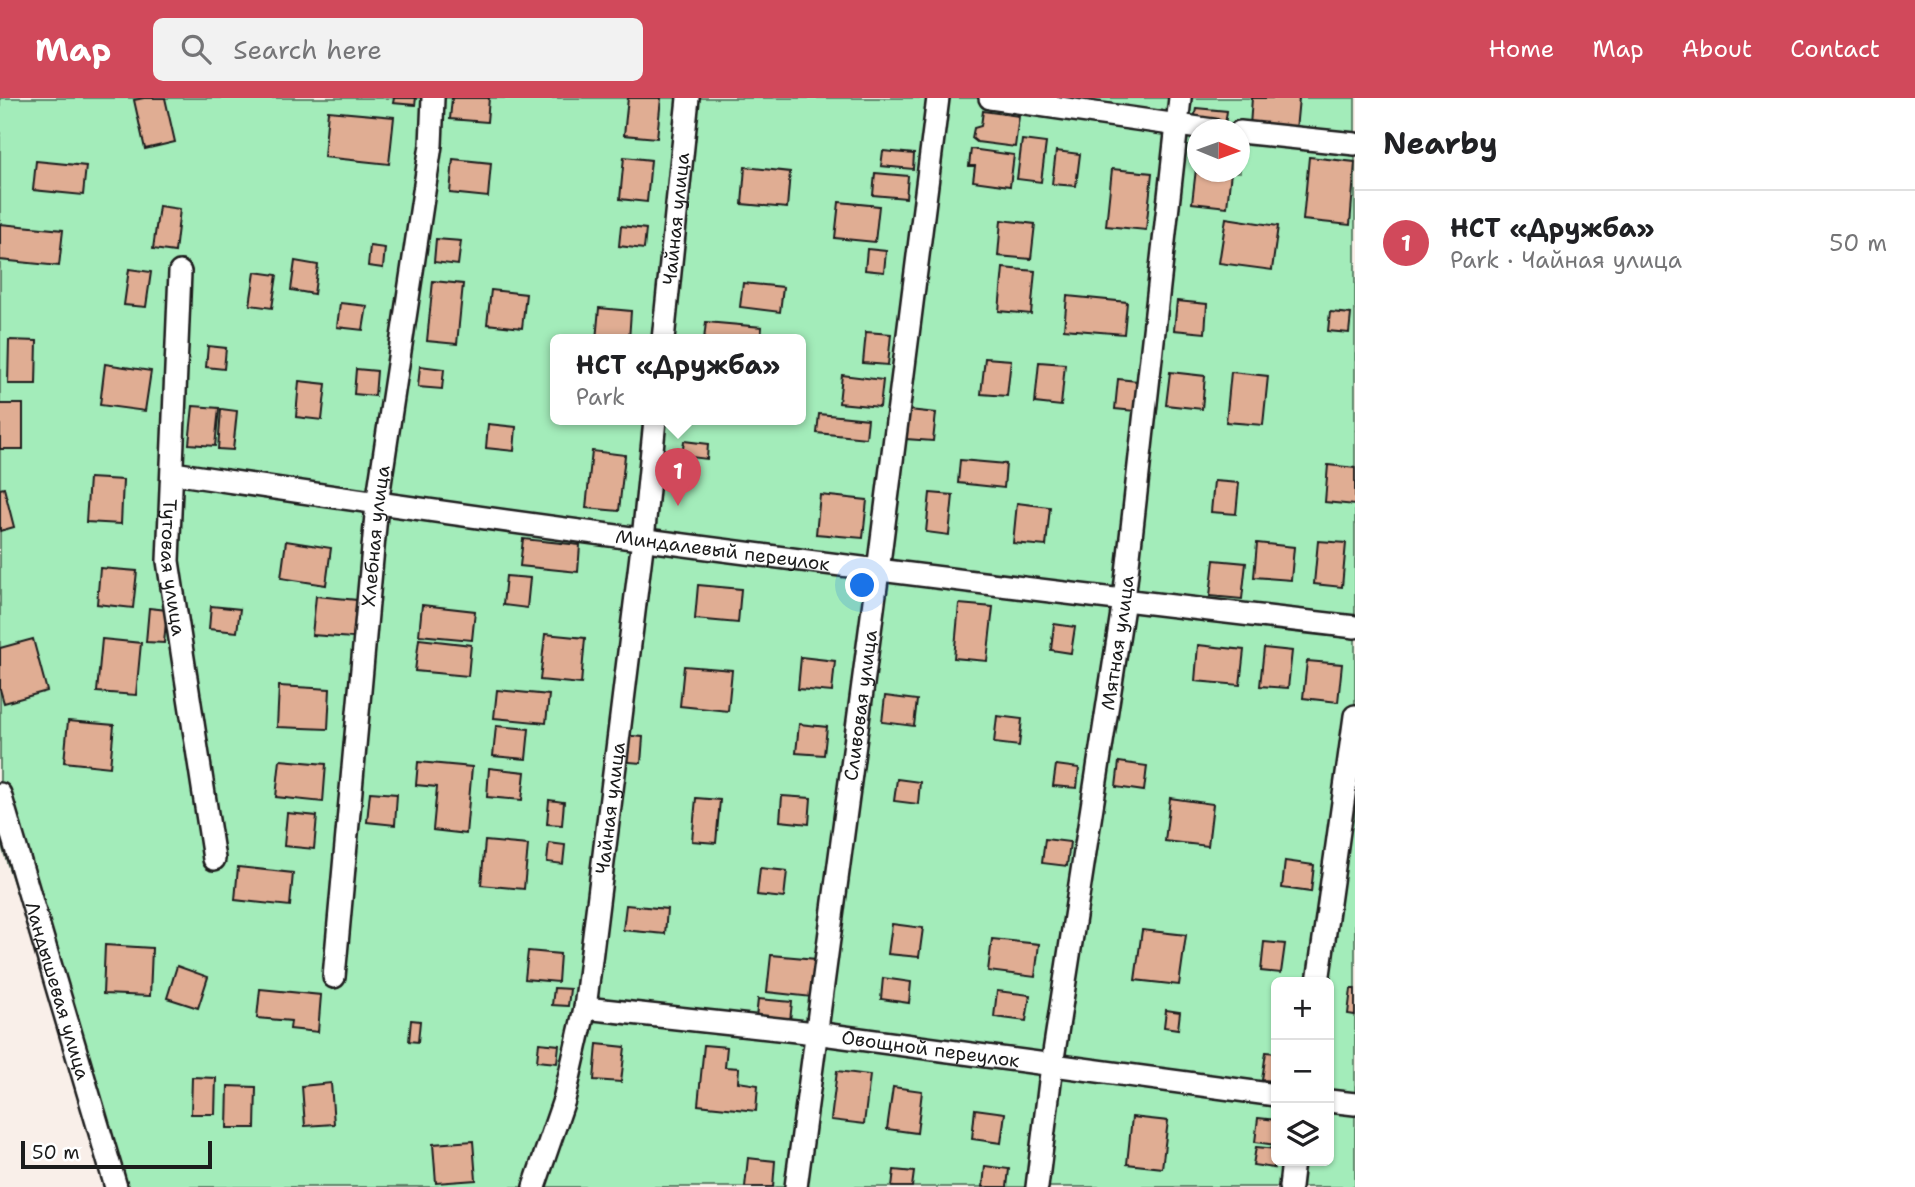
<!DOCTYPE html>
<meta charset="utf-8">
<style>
:root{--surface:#fff;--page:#f2f2f2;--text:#202124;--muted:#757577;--line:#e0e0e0;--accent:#d1495b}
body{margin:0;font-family:"Shantell Sans",sans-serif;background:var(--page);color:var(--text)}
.controls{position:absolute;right:21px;bottom:21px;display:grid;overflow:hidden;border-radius:10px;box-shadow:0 2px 5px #0004}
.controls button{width:63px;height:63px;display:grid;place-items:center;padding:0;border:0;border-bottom:2px solid var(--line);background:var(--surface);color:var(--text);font:35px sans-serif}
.compass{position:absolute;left:1187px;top:21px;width:63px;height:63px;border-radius:50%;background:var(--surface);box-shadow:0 2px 5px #0004;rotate:91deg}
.scale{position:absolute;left:21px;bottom:18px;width:191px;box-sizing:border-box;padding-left:7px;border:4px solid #1c1c1c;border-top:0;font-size:19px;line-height:24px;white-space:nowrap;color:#1c1c1c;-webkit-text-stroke:5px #fff;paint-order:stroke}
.you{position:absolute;left:863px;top:488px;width:24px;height:24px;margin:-18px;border:5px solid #fff;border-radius:50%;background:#1a73e8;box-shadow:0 0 0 10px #1a73e833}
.badge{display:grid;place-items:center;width:46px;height:46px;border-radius:50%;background:var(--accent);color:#fff;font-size:23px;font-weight:700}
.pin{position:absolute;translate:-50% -58px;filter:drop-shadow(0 2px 4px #0008)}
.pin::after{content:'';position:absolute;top:37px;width:24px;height:21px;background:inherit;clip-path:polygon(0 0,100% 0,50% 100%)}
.popup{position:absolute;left:550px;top:236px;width:256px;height:91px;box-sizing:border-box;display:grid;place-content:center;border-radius:10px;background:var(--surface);filter:drop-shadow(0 2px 5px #0005);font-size:23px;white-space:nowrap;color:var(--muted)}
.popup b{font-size:26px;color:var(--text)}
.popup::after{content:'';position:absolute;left:50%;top:100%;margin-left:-14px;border:14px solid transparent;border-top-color:var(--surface)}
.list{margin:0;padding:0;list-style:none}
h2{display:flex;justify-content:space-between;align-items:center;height:91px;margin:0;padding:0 28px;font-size:30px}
h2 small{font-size:23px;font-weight:400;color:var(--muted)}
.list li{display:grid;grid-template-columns:46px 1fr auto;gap:21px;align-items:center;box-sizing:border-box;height:105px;padding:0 28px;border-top:2px solid var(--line)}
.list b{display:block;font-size:26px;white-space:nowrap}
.list p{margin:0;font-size:23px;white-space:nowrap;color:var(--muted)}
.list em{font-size:23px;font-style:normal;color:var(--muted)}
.icon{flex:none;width:38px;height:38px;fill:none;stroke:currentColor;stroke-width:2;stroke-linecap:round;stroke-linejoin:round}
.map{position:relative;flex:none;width:1355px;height:1089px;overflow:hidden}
header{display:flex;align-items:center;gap:42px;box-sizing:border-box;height:98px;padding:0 35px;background:var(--accent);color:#fff}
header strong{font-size:33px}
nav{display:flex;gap:38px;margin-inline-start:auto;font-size:24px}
.search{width:490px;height:63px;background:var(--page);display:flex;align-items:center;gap:18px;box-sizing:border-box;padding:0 24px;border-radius:10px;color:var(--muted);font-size:26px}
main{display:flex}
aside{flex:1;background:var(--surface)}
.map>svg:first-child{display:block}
.green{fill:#a3ecba;stroke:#60846b;stroke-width:2;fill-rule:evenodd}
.building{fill:#e0ad93;stroke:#1c1c1c;stroke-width:2}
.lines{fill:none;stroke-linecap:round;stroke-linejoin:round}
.street-casing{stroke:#1c1c1c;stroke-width:26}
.street{stroke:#fff;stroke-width:21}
.labels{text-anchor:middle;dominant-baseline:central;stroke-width:5;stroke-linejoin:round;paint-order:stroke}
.street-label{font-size:19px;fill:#1c1c1c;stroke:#fff}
</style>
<header>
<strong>Map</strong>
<div class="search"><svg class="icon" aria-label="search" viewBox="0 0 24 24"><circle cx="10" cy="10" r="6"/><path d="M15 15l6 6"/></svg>Search here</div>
<nav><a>Home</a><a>Map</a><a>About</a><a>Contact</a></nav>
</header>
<main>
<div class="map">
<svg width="1355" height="1089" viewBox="0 0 1355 1089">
<rect width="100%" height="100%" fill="#f9efe9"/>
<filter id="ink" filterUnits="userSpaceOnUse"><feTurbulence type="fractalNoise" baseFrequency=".0143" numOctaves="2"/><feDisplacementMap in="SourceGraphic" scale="14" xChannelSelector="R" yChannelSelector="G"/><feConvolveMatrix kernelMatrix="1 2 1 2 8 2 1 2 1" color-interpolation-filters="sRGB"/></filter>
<g filter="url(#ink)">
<path class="green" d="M0 0H1355V1089H106L96 1041 0 742ZM1198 32H1240V74H1198ZM556 242H800V322H556ZM1276 884H1329V1063H1276Z"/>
<path class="building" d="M144 0H165L175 44 145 51 134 2Z
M394 0H416L415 7 393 5Z
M452 0H489L487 24 450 21Z
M628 0H661L657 40 624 37Z
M1252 0H1299L1296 32 1250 28Z
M1196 10 1227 13 1225 27 1194 24Z
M328 13 394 19 389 66 324 59Z
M983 13 1019 18 1015 49 977 44 972 40 974 30 981 28Z
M1022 42 1046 45 1041 84 1017 81Z
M971 51 1014 57 1010 88 973 83 975 68H969Z
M883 53 914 56 913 71 881 68Z
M1056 53 1080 56 1076 88 1052 86Z
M624 59 651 62 647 104 620 101Z
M1309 59 1355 64 1350 127 1303 122Z
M453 61 491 65 488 99 450 95Z
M36 63 86 68 83 97 33 92Z
M745 69 790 74 787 110 742 106Z
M1112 71 1152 75 1146 132 1106 128Z
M1196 71 1198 74H1231L1227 109 1192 105Z
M875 75 908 78 906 100 873 97Z
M839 104 879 108 875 144 835 140Z
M159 108 180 111 175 154 153 151Z
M1226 120 1278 128 1272 172 1219 165Z
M1001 122 1035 126 1031 161 998 158Z
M0 126 63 132 59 168 0 162Z
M621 128 646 131 644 151 619 148Z
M436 141 461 143 458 167 434 164Z
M370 148 385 150 383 170 368 168Z
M867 151 886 153 884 174 865 172Z
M295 163 318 167 314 196 291 192Z
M1003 170 1035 173 1031 216 999 213Z
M129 171 151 174 146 209 124 207Z
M255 174 277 177 272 210 250 207Z
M433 183 463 186 457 246 427 243Z
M743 185 783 189 780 214 740 209Z
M491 192 526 196 522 230 487 226Z
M1067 198 1127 204 1124 236 1064 231Z
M1177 203 1207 206 1205 235 1174 232Z
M340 205 367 208 363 232 337 229Z
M599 210 631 213 629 242H596Z
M1330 214 1351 216 1349 235 1328 233Z
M706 224 762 229 761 242H704Z
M866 234 891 236 888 267 863 265Z
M9 242 37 243 36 286H8Z
M208 248 226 250 224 271 206 269Z
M985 260 1011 262 1007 298 981 296Z
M1039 264 1065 266 1061 308 1035 305Z
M105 266 151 273 145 313 100 307Z
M420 268 444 271 442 291 418 289Z
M356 271 377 273 375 298 354 296Z
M1170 274 1205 278 1202 311 1166 307Z
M1231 274 1268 278 1263 327 1226 324Z
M842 277 883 282 880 309 839 305Z
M1118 281 1137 283 1135 313 1115 311Z
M299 283 326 286 322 322 296 319Z
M0 306H23V351H0Z
M193 308 219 310 215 348 189 346Z
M221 311 237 313 233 352 218 351Z
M909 312 936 315 933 343 906 341Z
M819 316 868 321 866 340 817 335Z
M488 326 516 329 514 353 486 350Z
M684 343 708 346 707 361 682 358Z
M592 353 625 357 619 413 586 410Z
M960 362 1006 366 1004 390 958 385Z
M1328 367 1355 370V407L1325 404Z
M89 380 123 382 121 426 86 424Z
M1214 383 1239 385 1236 416 1211 414Z
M4 390 14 429 0 433V391Z
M930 395 953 397 949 437 926 434Z
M820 397 867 402 863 440 816 436Z
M1017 405 1050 409 1046 448 1013 445Z
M523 441 580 447 578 474 520 468Z
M286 443 331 450 326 487 281 480Z
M1318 443 1346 445 1342 489 1314 486Z
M1257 445 1294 449 1291 482 1254 479Z
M1214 462 1246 465 1242 501 1210 498Z
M100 470 137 473 133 510 97 506Z
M506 478 530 480 527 510 503 507Z
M698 487 741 491 738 525 695 521Z
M316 498 357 502 353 540 312 537Z
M959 506 993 509 987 563 954 560Z
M422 507 475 513 472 542 419 537Z
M211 508 240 511 237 534 209 531Z
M149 510 167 512 164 545 146 544Z
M1054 526 1075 529 1071 555 1051 552Z
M545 536 585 540 581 586 540 582Z
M33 541 47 593 4 605 0 591V550Z
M102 541 141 545 136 597 97 594Z
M419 541 471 547 468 578 415 573Z
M1198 547 1244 552 1240 587 1195 583Z
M1264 550 1292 553 1288 590 1260 588Z
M801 559 835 563 832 594 798 591Z
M1307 563 1342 566 1338 604 1303 600Z
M684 568 732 572 728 613 680 608Z
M279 588 330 591 328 631 277 629Z
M497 592 549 597 546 625 494 620Z
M885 598 917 602 914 628 882 624Z
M997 618 1022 621 1019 648 994 645Z
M68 623 114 627 110 669 64 664Z
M799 626 827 629 824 657 796 655Z
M496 628 529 631 526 661 493 658Z
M621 637 643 639 641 665 618 663Z
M280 662 326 666 323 704 276 699Z
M418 664 472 669 466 736 433 732 437 689 416 687Z
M1119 664 1147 668 1144 693 1116 689Z
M1056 667 1079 670 1077 690 1053 688Z
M489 670 525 674 522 702 487 699Z
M897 681 920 684 918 706 894 703Z
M370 694 397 696 395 727 367 724Z
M782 698 811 700 809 726 780 723Z
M696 700 720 702 716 745 692 743Z
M1170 700 1213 706 1208 748 1165 743Z
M549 702 564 704 562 727 547 726Z
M287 715 317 718 314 751 284 748Z
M1045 741 1070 744 1067 768 1042 765Z
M485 743 528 747 524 791 481 787Z
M549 745 565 747 563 766 547 764Z
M1285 763 1314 767 1311 794 1282 790Z
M238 769 293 775 290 808 235 802Z
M760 770 787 773 784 800 757 797Z
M626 807 667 811 665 836 623 832Z
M892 826 923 830 919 859 888 856Z
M1142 832 1186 837 1179 887 1135 882Z
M992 841 1039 846 1035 879 988 873Z
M1264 844 1285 846 1281 875 1261 873Z
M105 847 152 850 150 898 103 896Z
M528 853 560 856 558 884 525 881Z
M771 857 816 861 812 899 767 894Z
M177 868 208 879 198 910 167 900Z
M883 880 911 884 909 905 881 901Z
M554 890 570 891 568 908 552 907Z
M260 891 321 897 318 934 290 931 291 923 257 920Z
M1351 891H1355V917L1348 916Z
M997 893 1030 897 1026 923 994 919Z
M758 901 792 904 790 923 756 920Z
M1166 912 1180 914 1178 931 1164 929Z
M411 922 420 923 418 944 409 943Z
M539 945 559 947 557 965 537 963Z
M597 946 625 949 621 984 594 982Z
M704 947 727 949 725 969 739 970 738 984 758 987 756 1013 698 1007Z
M1266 954 1276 955V983L1262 982Z
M837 973 870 977 864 1026 831 1022Z
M192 979 216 980 215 1016H191Z
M331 985 334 1026 305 1028 302 988Z
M228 988 256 989 255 1030H227Z
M893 989 922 993 917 1035 887 1031Z
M975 1011 1005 1015 1001 1045 972 1041Z
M1132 1019 1168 1023 1162 1070 1127 1066Z
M1258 1020 1276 1022V1047L1255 1044Z
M473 1043 476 1082 436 1085 433 1046Z
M1256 1049 1276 1051 1274 1070 1253 1067Z
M748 1060 775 1063 773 1089H745Z
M985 1068 1009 1071 1007 1089H983Z
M894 1072 914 1074 912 1089H892Z"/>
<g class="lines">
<defs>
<g id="street">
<path d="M990 0 1213 32"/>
<path d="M1240 34 1355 46"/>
<path id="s1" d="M180 174 168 463 214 761"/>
<path id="s2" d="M663 242 688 0"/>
<path id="s3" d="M173 375C566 434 960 484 1355 529"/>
<path id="s4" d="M0 696 116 1089"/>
<path id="s5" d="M334 879 377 406 431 47 433 0"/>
<path d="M1318 884 1355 618"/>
<path id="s6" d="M585 910 815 935 1276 997"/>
<path d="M1329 1003 1355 1006"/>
<path id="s7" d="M534 1089 564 1002 585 910 643 441 655 322"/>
<path id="s8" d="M796 1089 878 473 938 0"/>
<path id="s9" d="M1037 1089 1052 967 1124 502 1180 0"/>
<path d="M1290 1089 1293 1063"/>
</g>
</defs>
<use href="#street" class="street-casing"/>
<use href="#street" class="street"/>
</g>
</g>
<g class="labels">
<g class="street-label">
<text stroke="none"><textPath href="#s2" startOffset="122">Чайная улица</textPath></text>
<text stroke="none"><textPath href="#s5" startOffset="443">Хлебная улица</textPath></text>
<text stroke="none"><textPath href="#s3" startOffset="555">Миндалевый переулок</textPath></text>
<text stroke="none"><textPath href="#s1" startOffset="296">Тутовая улица</textPath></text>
<text stroke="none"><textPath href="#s9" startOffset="550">Мятная улица</textPath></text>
<text stroke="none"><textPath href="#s8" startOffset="486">Сливовая улица</textPath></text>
<text stroke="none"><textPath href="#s7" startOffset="388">Чайная улица</textPath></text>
<text stroke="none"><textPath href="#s4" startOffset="205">Ландышевая улица</textPath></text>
<text stroke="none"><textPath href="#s6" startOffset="348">Овощной переулок</textPath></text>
</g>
</g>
</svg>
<div class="controls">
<button>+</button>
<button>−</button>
<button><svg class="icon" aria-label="layers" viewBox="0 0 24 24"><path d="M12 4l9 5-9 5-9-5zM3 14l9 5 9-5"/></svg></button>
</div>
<svg class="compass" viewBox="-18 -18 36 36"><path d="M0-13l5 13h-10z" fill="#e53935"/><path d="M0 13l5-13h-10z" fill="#757577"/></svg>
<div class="scale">50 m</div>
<div class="you"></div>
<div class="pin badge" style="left:678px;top:408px">1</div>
<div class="popup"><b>НСТ «Дружба»</b>Park</div>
</div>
<aside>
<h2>Nearby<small></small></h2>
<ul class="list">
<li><span class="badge">1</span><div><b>НСТ «Дружба»</b><p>Park · Чайная улица</p></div><em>50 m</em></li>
</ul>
</aside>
</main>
